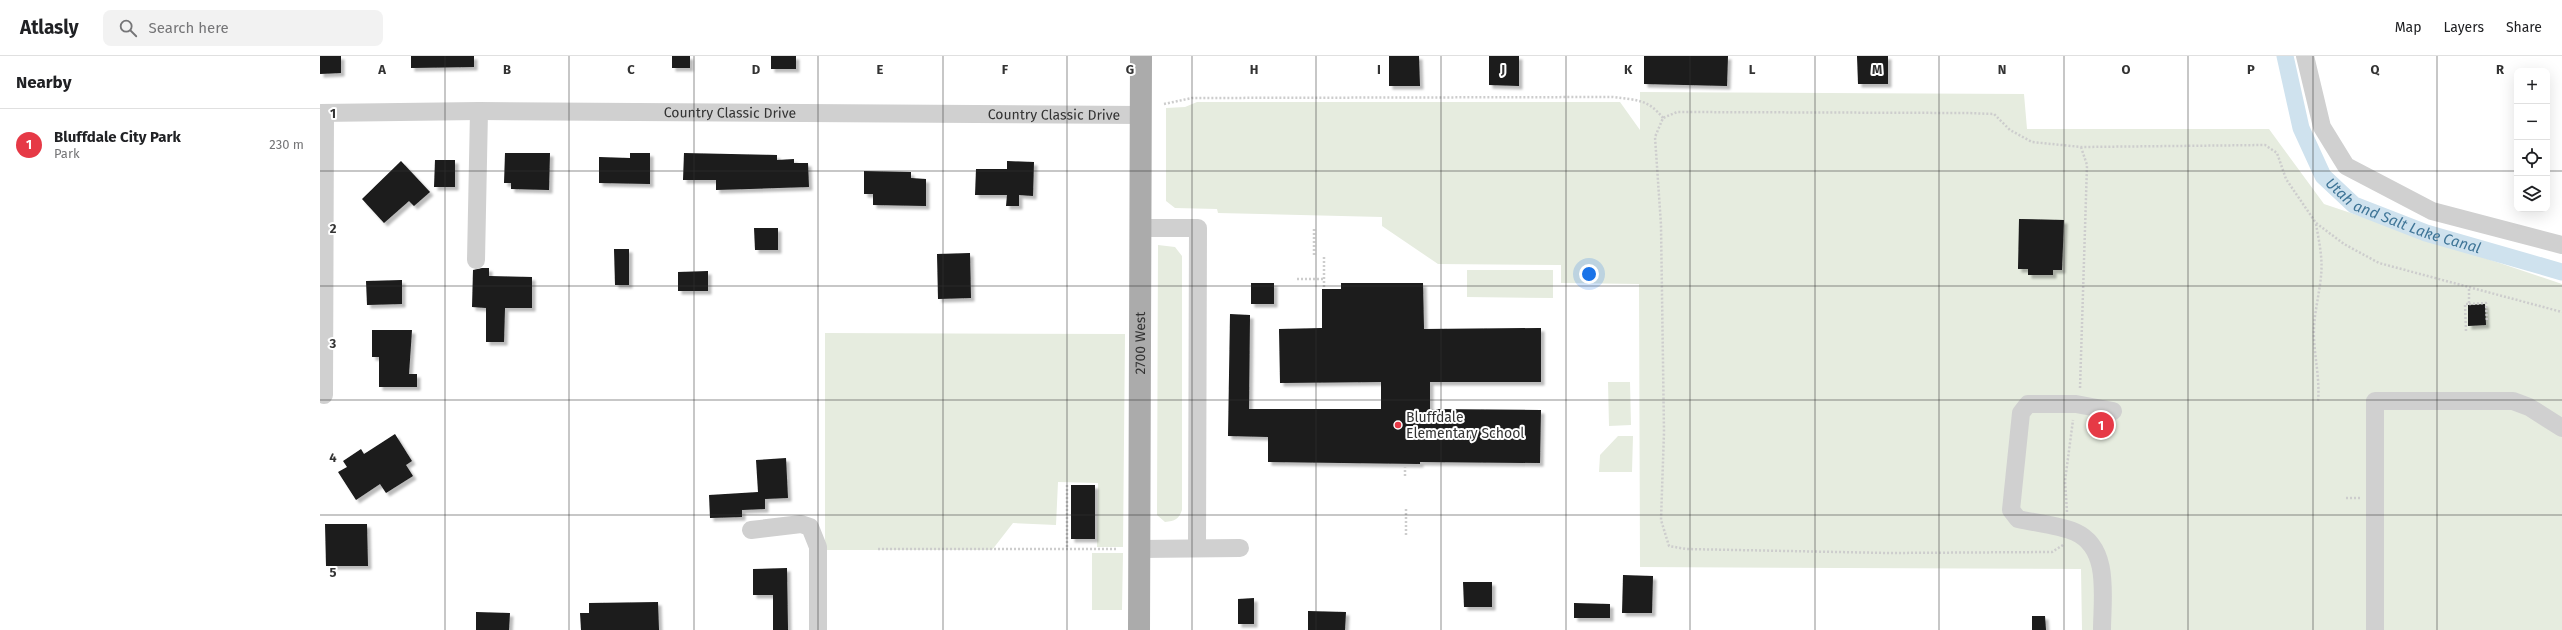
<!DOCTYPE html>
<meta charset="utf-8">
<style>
:root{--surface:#fff;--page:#f2f2f2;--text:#202124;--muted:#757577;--line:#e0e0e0;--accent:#e63946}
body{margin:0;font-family:"Fira Sans",sans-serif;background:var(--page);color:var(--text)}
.controls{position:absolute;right:12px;top:12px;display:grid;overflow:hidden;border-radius:8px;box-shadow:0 4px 16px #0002}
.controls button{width:36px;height:36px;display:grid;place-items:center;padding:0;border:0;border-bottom:1px solid var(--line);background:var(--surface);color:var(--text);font:20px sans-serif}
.you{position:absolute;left:1269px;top:218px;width:14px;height:14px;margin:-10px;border:3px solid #fff;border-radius:50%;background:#1a73e8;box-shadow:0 0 0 6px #1a73e833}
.badge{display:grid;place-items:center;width:26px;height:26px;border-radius:50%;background:var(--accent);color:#fff;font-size:13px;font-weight:700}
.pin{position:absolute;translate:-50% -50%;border:2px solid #fff;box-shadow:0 1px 4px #0006}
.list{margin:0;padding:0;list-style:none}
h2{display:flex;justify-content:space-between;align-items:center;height:52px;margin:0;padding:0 16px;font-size:17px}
h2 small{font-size:13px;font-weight:400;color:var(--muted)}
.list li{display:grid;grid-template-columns:26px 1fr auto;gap:12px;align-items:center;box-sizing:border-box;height:72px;padding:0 16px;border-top:1px solid var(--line)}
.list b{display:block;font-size:15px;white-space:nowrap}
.list p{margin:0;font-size:13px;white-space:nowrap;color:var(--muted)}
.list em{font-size:13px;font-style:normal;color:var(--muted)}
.icon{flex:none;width:22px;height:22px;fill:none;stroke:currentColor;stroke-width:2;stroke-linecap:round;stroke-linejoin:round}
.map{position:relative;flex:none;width:2242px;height:574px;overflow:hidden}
header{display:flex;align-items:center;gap:24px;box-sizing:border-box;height:56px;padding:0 20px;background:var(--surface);border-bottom:1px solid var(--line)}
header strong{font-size:19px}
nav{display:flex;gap:22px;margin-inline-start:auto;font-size:14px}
.search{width:280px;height:36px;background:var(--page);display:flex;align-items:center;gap:10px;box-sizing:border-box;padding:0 14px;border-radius:8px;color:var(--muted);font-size:15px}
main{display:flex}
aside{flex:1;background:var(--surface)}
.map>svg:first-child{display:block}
.green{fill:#e6ecdf}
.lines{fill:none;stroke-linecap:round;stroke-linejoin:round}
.canal{stroke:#cfe2ee;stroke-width:17}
.building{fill:#1a1a1a;filter:url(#shadow)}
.path{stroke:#cdcdcd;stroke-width:2.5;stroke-dasharray:2 2;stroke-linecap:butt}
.minor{stroke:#d0d0d0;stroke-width:18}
.major{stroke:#ababab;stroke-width:22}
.grid{fill:none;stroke:#333;stroke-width:1;stroke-opacity:0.55}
.poi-dot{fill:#e63946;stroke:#fff;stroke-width:1.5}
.labels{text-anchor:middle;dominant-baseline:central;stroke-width:4;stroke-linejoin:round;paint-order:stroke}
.street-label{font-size:14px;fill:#333;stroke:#fff}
.poi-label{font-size:14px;fill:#333;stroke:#fff;text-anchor:start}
.water-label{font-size:15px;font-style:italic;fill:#3f7597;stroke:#fff}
.grid-label{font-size:13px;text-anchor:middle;font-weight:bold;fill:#333;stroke:#fff;stroke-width:4;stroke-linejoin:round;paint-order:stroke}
</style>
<header>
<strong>Atlasly</strong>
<div class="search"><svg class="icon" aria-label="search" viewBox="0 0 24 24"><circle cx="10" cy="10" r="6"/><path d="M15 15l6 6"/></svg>Search here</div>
<nav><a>Map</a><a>Layers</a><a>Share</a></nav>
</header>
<main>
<aside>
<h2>Nearby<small></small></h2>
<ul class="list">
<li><span class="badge">1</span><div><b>Bluffdale City Park</b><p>Park</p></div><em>230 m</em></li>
</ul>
</aside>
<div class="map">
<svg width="2242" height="574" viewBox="0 0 2242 574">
<defs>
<filter id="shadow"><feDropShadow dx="3.5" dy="3.5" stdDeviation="1" flood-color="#0004"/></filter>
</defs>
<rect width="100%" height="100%" fill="#fff"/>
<path class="green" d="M1320 36 1704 38 1707 73H1949L2004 148 2242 228V574H1762L1761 513 1320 511 1319 228 1241 227V209L1118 208 1062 170V161L898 157 897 153 855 152 846 145V52L865 51 877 46H1300L1320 74Z
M838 189 855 191 862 200V454C859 463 855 465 845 466L837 459Z
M1147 214H1233V242L1147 241Z
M505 277 805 278 803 491H777L778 427 738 426 736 469 693 467 672 494H505Z
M1288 326H1310L1311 369 1289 370Z
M1298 380H1313L1312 416H1279L1280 399Z
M772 497H803L802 554H772Z"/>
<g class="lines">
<path class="canal" id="s1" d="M1965 0 1981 72 2003 120 2034 149 2106 177 2242 216"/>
</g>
<path class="building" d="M0 0H21V17L0 18Z
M91 0H154V11L91 12Z
M352 0H370V12H352Z
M451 0H476V13H451Z
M1069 0H1099L1100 30H1069Z
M1169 0H1199V30L1169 29Z
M1324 0H1408L1407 30 1324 28Z
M1537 0H1568V28H1538Z
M185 97H230L229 134 191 133V127H184Z
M310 97H330V128L279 127V101L310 102Z
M364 97 457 99V104L474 103V107H488L489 131 396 134V124H363Z
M115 104H135V131H114Z
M81 105 110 136 94 150 89 145 64 167 42 143Z
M687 105 714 106 713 140 699 139V150H686L687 139H655L656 113H687Z
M544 115 591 116V122L606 123V150L553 149V138H544Z
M1699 163 1744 164 1742 214H1733V219H1708V213H1698Z
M434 172H458V194H435Z
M294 193H309V229H295Z
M650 197 651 242 618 243 617 198Z
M162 212H169V220L212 221V252H185L184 286H166V252L152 251 153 214Z
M388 215V235H358V216Z
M82 224V248L47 249 46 225Z
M931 227H954V248H931Z
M1021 227H1103L1104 273 1221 272V326H1110V353L1221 354 1220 407 1100 406V408L948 406V381L908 380 910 258 930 259 929 353H1061V326L960 327 959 273 1002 272V233H1021Z
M2165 248 2166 269 2148 270V249Z
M52 274H92L89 318H97V331H59V301H52Z
M75 378 92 405 86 409 93 420 66 437 60 428 36 444 18 416 27 411 23 405 41 393 44 398Z
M466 402 468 442 445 443V453L422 454V461L390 462 389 439 438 436 436 404Z
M751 429H775V483H751Z
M5 468H47L48 510H6Z
M467 512 468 574H453V539H433V513Z
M1303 519 1333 520 1332 557H1302Z
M1143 526H1172V551H1144Z
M934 542V568H918V543Z
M338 546 339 574H261L260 557H269V547Z
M1254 547 1290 548V562H1254Z
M988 555 1026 556 1025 574H988Z
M156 556 190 557 189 574H156Z
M1712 560H1725L1726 574H1712Z"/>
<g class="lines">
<path class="path" d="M844 48 872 42 1293 41C1316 44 1328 43 1343 62
M1996 168C1999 185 2003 203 2001 220 1999 241 1993 261 1994 282 1995 304 2000 324 1998 346
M994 173V201
M1004 201V231
M977 223H1004
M2149 248 2166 247 2167 266
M2146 275 2145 248H2149V232
M1760 332 1767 109 1761 91
M1085 410V420
M747 429V493
M2026 442H2040
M1086 453V479
M1747 456 1745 425 1753 364
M1743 489 1732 496 1568 497 1366 493 1349 490 1341 464 1344 376 1341 169 1335 81 1343 62 1357 56 1647 57 1674 58 1690 74 1712 86 1761 91 1945 89 1957 97 1966 123 1996 167 2024 188 2059 207 2242 256
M558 493H798"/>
<g class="minor">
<path d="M1985 0 2002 71 2026 110 2112 155 2242 189"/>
<path id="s2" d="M0 57 159 55 821 59"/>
<path d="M819 172H878L877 492"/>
<path d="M156 204 159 55"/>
<path d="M4 339 5 57"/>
<path d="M431 474 481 468 490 471 498 491V574"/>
<path d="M820 493 920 492"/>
<path d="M1782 574C1782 542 1791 492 1755 476 1738 469 1716 467 1698 463L1691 454 1701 357 1708 348H1756L1793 355"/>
<path d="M2055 574V345H2193L2209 351 2242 372"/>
</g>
<path class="major" id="s3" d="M819 574 821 0"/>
</g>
<path class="grid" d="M125 0V574M249 0V574M374 0V574M498 0V574M623 0V574M747 0V574M872 0V574M996 0V574M1121 0V574M1246 0V574M1370 0V574M1495 0V574M1619 0V574M1744 0V574M1868 0V574M1993 0V574M2117 0V574M0 115H2197M2227 115H2242M0 230H2242M0 344H2242M0 459H2242"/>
<circle class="poi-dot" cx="1078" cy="369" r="4"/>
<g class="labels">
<g class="street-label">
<text stroke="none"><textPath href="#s2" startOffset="410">Country Classic Drive</textPath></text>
<text stroke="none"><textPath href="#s2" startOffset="734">Country Classic Drive</textPath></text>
<text stroke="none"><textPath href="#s3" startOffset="287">2700 West</textPath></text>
</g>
<g class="poi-label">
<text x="1086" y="361">Bluffdale<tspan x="1086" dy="16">Elementary School</tspan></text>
</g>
<g class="water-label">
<text stroke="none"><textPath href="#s1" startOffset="218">Utah and Salt Lake Canal</textPath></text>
</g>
</g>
<g class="grid-label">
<text x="62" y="18">A</text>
<text x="187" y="18">B</text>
<text x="311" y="18">C</text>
<text x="436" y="18">D</text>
<text x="560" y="18">E</text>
<text x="685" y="18">F</text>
<text x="810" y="18">G</text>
<text x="934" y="18">H</text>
<text x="1059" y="18">I</text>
<text x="1183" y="18">J</text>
<text x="1308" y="18">K</text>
<text x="1432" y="18">L</text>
<text x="1557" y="18">M</text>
<text x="1682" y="18">N</text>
<text x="1806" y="18">O</text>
<text x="1931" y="18">P</text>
<text x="2055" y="18">Q</text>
<text x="2180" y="18">R</text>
<text x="13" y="62">1</text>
<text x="13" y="177">2</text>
<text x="13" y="292">3</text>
<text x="13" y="406">4</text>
<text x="13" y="521">5</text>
</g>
</svg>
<div class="controls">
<button>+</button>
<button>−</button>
<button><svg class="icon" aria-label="locate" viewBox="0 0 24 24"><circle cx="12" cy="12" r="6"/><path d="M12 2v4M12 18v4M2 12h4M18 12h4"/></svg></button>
<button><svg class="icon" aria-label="layers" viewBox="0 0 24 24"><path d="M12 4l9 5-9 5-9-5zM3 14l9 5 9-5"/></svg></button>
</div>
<div class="you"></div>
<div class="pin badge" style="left:1781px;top:369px">1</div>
</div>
</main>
